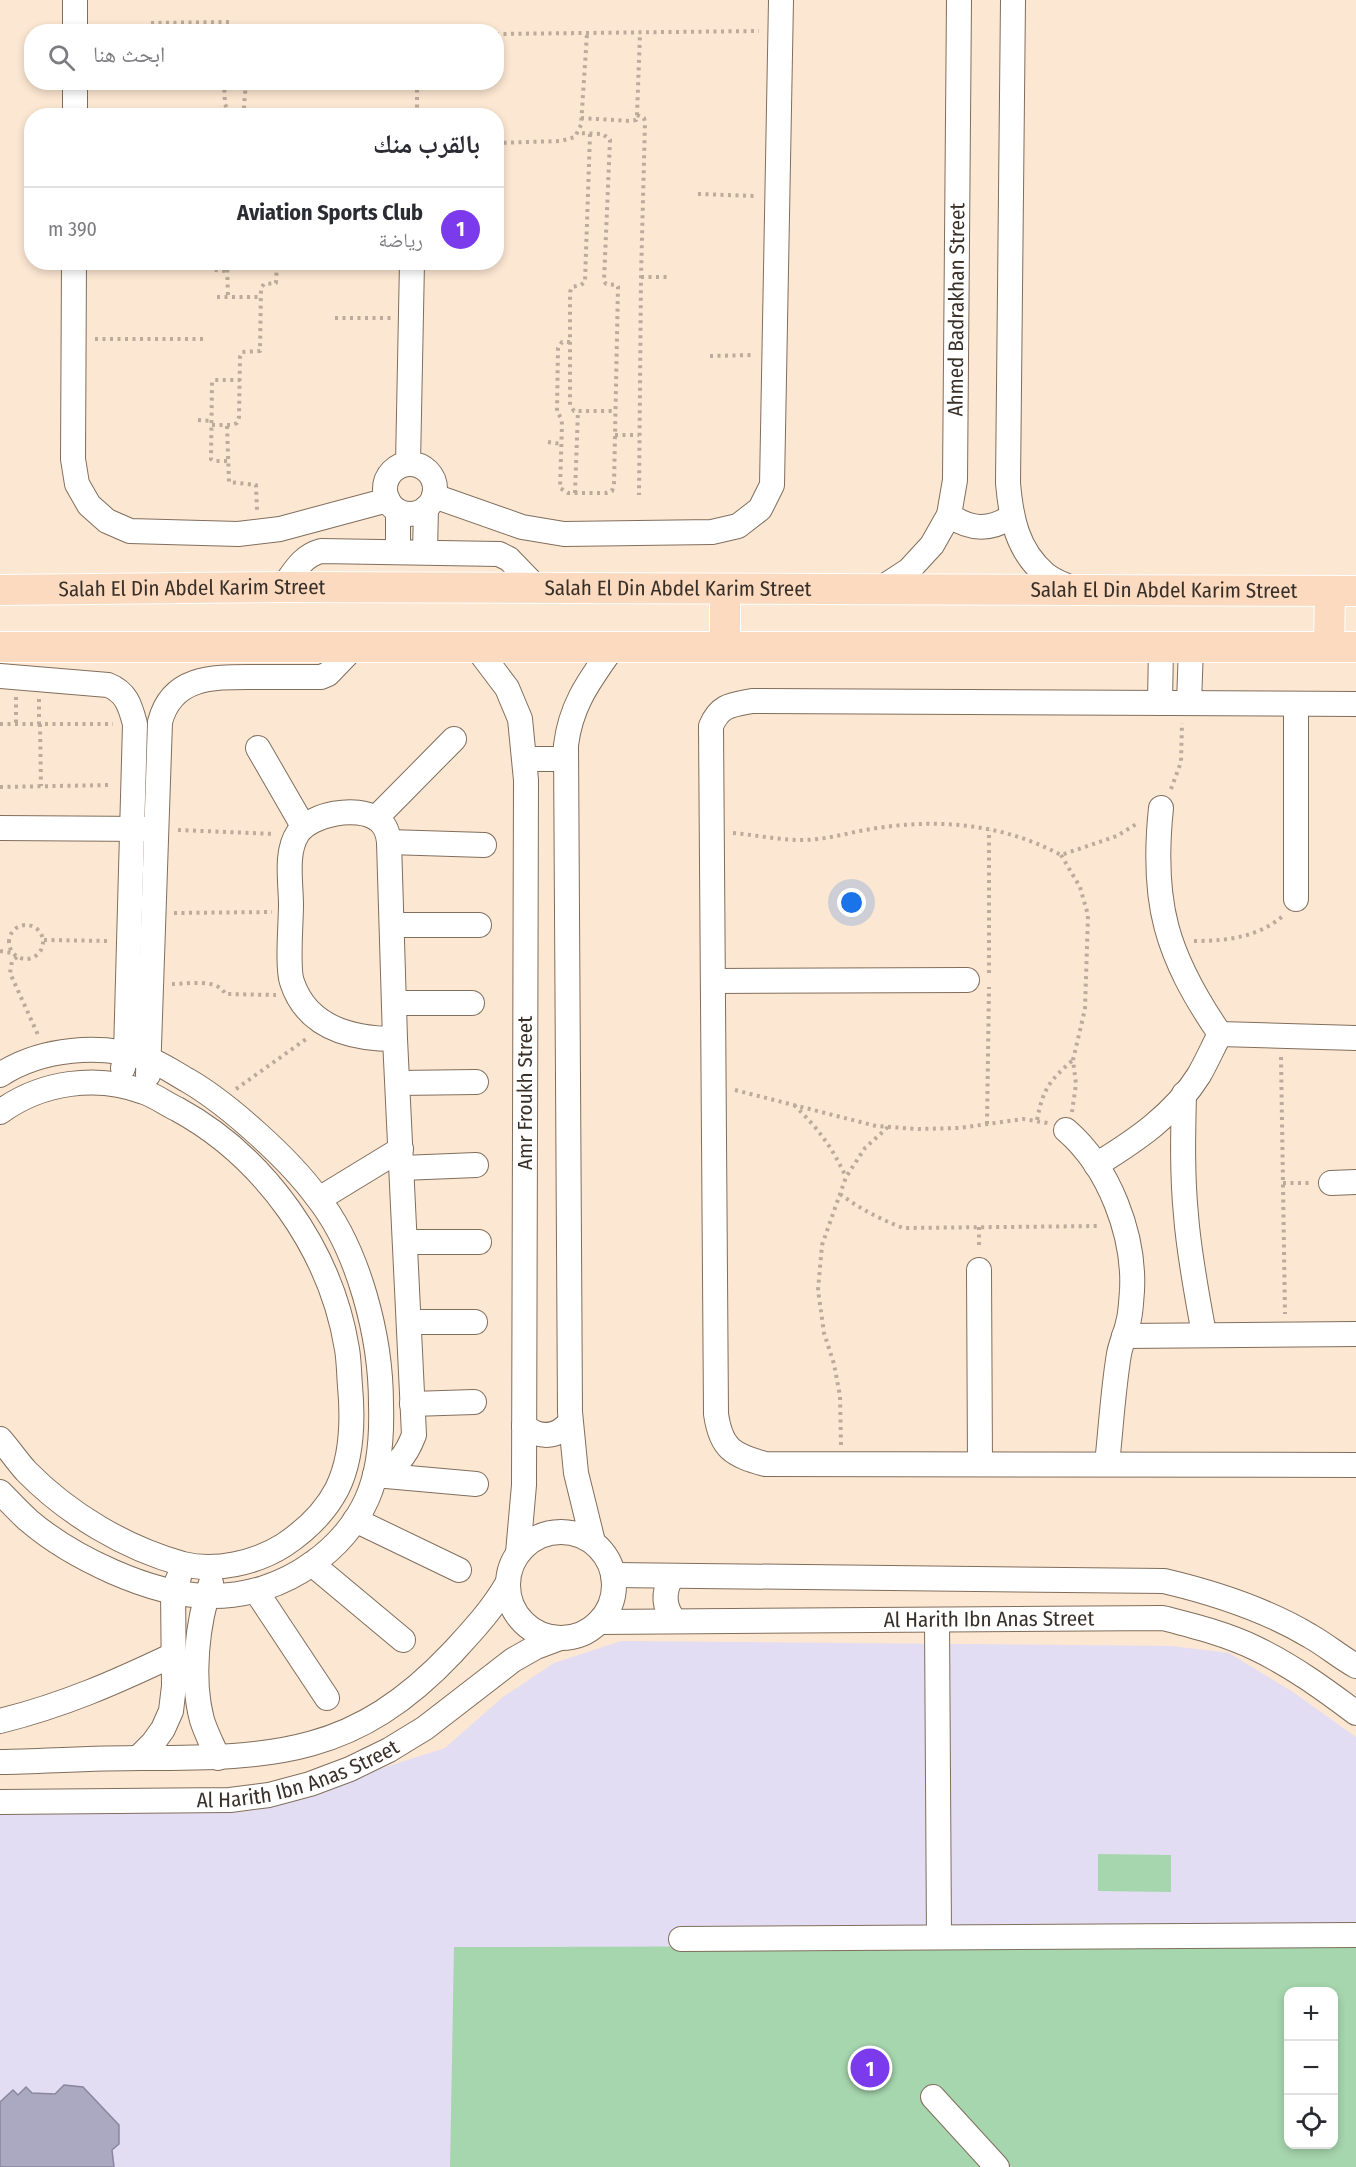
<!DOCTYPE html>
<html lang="ar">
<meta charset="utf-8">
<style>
:root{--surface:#fff;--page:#f7f7f7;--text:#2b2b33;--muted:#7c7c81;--line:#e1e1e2;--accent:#7c3aed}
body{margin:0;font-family:"Fira Sans Condensed","Noto Naskh Arabic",sans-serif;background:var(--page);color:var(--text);direction:rtl}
.controls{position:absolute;right:18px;bottom:18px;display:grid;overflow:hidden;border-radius:12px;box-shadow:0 3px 9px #0003}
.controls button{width:54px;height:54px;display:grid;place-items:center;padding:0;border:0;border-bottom:2px solid var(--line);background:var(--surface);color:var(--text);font:30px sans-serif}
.you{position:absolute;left:852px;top:903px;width:21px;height:21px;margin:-15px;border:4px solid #fff;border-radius:50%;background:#1a73e8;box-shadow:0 0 0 9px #1a73e833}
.badge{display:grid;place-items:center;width:39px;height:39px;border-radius:50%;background:var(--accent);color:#fff;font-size:20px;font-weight:700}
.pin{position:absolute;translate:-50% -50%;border:3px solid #fff;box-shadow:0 2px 6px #0006}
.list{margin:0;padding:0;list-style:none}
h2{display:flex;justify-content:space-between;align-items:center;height:78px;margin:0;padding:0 24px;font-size:26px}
h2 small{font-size:20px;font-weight:400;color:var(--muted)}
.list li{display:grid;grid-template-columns:39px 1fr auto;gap:18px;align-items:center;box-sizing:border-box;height:84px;padding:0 24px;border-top:2px solid var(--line)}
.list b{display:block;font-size:22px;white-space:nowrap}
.list p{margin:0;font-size:20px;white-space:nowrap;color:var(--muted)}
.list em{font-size:20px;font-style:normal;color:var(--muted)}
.icon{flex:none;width:33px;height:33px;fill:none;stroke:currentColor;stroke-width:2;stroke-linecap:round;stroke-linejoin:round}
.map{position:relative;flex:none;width:1356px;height:2167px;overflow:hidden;direction:ltr}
.search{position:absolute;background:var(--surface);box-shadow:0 3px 9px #0003;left:24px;top:24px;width:480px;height:66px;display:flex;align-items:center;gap:15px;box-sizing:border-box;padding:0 21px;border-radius:24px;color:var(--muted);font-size:22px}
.panel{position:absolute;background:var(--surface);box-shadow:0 3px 9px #0003;left:24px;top:108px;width:480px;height:162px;border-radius:24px;direction:rtl}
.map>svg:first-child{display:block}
.commercial{fill:#e3ddf3;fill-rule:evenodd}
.green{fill:#a6d6ad;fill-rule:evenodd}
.building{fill:#aba8c1;stroke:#89869e;stroke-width:1.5}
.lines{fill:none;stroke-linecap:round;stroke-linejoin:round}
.minor-casing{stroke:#806e5c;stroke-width:26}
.major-casing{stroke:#fff;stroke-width:32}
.path{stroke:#bcab9a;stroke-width:4;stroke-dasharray:3 4.5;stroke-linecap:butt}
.minor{stroke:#fff;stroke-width:24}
.major{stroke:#fbdac0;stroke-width:30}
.labels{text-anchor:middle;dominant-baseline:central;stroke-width:4.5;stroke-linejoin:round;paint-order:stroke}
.street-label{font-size:21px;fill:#383028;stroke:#fff}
</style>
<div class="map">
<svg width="1356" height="2167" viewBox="0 0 1356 2167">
<rect width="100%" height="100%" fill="#fce7d2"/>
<path class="commercial" d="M621 1641 1172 1646 1229 1653 1293 1692 1356 1737V2167H0V1813L244 1812 445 1748 503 1697 554 1663ZM1288 1992H1334V2144H1288Z"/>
<path class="green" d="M1098 1854 1171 1855V1892L1098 1891Z
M1356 1945V2167H450L454 1947ZM1288 1992H1334V2144H1288Z"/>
<path class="building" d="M64 2085 83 2087 119 2125V2144L112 2150 114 2167H0V2102L13 2090 18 2095 26 2087 32 2093 55 2094Z"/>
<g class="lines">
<defs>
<g id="minor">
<path d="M1013 0 1008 483C1011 518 1017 550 1045 574 1053 581 1066 585 1075 590"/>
<path d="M75 32V0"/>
<path d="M75 116V82"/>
<path d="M74 262 73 459 77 484 89 505 107 521 130 531 238 534 280 529 388 500"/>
<path d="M408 464 412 262"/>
<circle cx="410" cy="489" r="25"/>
<path d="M434 496 522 527 564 534 712 532 738 526 760 509 772 485 781 0"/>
<path d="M949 515C970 530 989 531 1011 517"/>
<path d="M398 552V511"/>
<path d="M425 552 426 508"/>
<path d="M283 587C294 572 302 556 321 551L499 554 509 559 537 588"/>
<path id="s1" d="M880 589 909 570 932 545 949 515 955 480 959 0"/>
<path d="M476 647 507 688 520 719 526 780 524 1485 518 1553"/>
<path d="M0 676 108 685C126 692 130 705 135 724L126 1053 123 1068"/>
<path d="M1160 703 1161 647"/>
<path d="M1189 703 1191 647"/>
<path d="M1296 704V899"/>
<path d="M1356 704 752 701C731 705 720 705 711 726L716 1414C721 1449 733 1455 765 1464L1356 1465"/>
<path d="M258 748 303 826"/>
<path d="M525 759H566"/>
<path d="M1161 808C1151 903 1166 955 1220 1034"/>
<path d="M376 818 454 739"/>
<path d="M0 828 148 829"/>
<path d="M389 842 484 845"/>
<path d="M392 925H479"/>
<path d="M713 981 967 980"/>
<path d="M395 1003H472"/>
<path d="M1220 1034 1356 1038"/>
<path d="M0 1075C41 1048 101 1043 147 1059 161 1063 174 1073 187 1080 213 1095 237 1115 259 1135 280 1154 300 1174 317 1197 359 1250 381 1337 381 1404 382 1435 380 1470 367 1499 356 1524 336 1547 313 1563 283 1585 246 1597 208 1596 150 1595 71 1557 28 1520 18 1511 9 1501 0 1492"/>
<path d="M148 1075 160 722C172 675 215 677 255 677 277 677 299 677 321 677L328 674 354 647"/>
<path d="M398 1083 476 1082"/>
<path d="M1184 1094C1183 1134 1182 1175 1186 1215 1189 1255 1197 1295 1204 1334"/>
<path d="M0 1112C41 1082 97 1074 144 1092 156 1096 166 1104 177 1109 265 1157 331 1250 347 1349 349 1361 349 1374 350 1386 353 1419 352 1459 337 1489 325 1512 305 1531 284 1545 256 1563 215 1572 183 1564 125 1548 68 1514 26 1471 17 1461 9 1449 0 1439"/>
<path d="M1066 1130C1109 1167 1135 1235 1132 1291 1131 1301 1131 1313 1128 1323 1126 1333 1121 1343 1119 1354 1113 1390 1111 1427 1107 1464"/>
<path d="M1096 1165C1135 1141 1174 1115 1199 1075 1207 1061 1213 1047 1220 1034"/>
<path d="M402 1168 476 1165"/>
<path d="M1331 1183 1356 1182"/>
<path d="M319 1199 401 1149"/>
<path d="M405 1242H479"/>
<path d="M979 1270 980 1464"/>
<path d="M409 1322H475"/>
<path d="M1124 1336 1356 1334"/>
<path d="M412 1404 474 1402"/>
<path d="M524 1426C540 1439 557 1438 570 1422"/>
<path d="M375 1475C398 1465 405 1458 414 1435L395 1039 389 842C388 832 385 824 377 819 357 805 311 814 298 833 285 852 291 883 291 905 291 922 287 968 292 982 307 1028 352 1039 395 1039"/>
<path d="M375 1475 476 1484"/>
<path d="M355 1520 459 1570"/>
<circle cx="561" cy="1585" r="53"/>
<path d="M593 1542 576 1473 570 1412 566 745C571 704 590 680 613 647"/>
<path d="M312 1564 403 1640"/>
<path d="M613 1575 1164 1581C1215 1593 1265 1609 1310 1636 1326 1645 1340 1657 1356 1666"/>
<path d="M672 1576C663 1592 663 1607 675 1621"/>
<path d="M211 1583C197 1622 191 1679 202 1720 206 1733 213 1746 218 1758"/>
<path d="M256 1591 327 1698"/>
<path d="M937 1620 939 1937"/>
<path id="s2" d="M599 1622 1163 1618C1194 1626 1226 1634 1255 1648 1291 1665 1324 1689 1356 1713"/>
<path d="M0 1721C64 1705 114 1683 173 1655"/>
<path d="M138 1758 153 1743 163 1729 171 1711 174 1686 173 1591 179 1577"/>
<path d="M0 1762C47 1761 94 1758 142 1758 275 1758 356 1755 453 1652 473 1630 492 1610 507 1584"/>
<path id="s3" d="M0 1802 230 1800 269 1795 310 1784 350 1769 389 1750 425 1728 513 1660 536 1647 560 1638"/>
<path d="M681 1939 1356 1935"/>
<path d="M933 2097 997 2167"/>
</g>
<g id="major">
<path id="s4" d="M0 590 283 587 1356 591"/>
<path d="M0 647H1356"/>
<path d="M725 647V589"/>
<path d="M1329 647 1330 591"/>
</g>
</defs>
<use href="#minor" class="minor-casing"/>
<use href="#major" class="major-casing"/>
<path class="path" d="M151 23 230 22 232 32
M496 34 759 31
M224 82 225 104 230 116
M417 82V116
M637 115 644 118 645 122 641 277 639 495
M245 116 244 106 246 82
M581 118 630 121 636 120 637 115 640 33
M590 134 585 282 581 285 572 287 570 292V405L574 411H615
M496 143 561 141 575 137 581 125 587 34
M698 194 756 196
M220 262 213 264V270L227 271
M227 262 228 297
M641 277H671
M217 297H261
M335 318H392
M95 339H206
M570 342H562L558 348 557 412 561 418 562 424 560 488 568 493H606L612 491 614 485 618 287 617 285 606 284 604 281 610 140 603 134 577 133
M710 356 753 355
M198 420 212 421
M212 425H232L237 423 239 417 240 357 242 352 260 351 261 288 264 284 276 283 277 262
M227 426 229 482 256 485 257 510
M615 435H639
M548 442 561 444
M227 461H214L211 459 212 382 215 380H240
M575 493 578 411
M16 697V724
M39 699V724
M0 724H113
M40 724 41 786
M0 787 111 785
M1171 789 1181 762 1182 723
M178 830 275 834
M733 833C756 835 779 840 802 840 823 840 844 834 865 830 933 818 999 822 1061 855L1117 836 1138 823
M1061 855 1080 887 1088 915 1085 1009 1073 1060 1076 1084 1072 1112
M174 913 272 912
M9 942a17 17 0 1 1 34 0a17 17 0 1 1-34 0Z
M44 940 109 941
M1194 941C1228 941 1260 937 1285 914
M0 951 12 953
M17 957 12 961 10 973 39 1037
M989 973V830
M172 984C187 984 218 978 225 994L276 995
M1281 1057 1285 1314
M236 1089 309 1037
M735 1090 876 1126 918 1129 959 1128 1023 1119 1048 1123
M794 1105C818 1128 832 1147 846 1177
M1037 1120C1043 1089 1049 1081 1073 1060
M987 1124 989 987
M1283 1183H1310
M840 1194C860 1209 880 1219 903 1228L1101 1226
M979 1227V1249
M841 1445 840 1396 834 1364 824 1333 818 1290 822 1245 846 1177 865 1148 888 1127"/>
<use href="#minor" class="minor"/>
<use href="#major" class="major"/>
</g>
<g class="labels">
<g class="street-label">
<text stroke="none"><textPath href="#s1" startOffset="309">Ahmed Badrakhan Street</textPath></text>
<text stroke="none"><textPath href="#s4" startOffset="192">Salah El Din Abdel Karim Street</textPath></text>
<text stroke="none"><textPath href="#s4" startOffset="678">Salah El Din Abdel Karim Street</textPath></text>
<text stroke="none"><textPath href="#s4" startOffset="1164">Salah El Din Abdel Karim Street</textPath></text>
<text transform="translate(525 1093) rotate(-90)">Amr Froukh Street</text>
<text stroke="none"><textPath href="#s2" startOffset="390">Al Harith Ibn Anas Street</textPath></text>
<text stroke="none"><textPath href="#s3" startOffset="302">Al Harith Ibn Anas Street</textPath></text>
</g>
</g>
</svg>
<div class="controls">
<button>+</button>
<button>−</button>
<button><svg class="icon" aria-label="locate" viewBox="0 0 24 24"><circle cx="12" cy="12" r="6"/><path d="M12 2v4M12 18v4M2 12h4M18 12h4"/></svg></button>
</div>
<div class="you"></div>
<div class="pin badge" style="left:870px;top:2068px">1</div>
<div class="search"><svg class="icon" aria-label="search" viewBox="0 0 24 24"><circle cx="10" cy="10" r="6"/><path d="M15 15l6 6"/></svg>ابحث هنا</div>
<section class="panel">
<h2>بالقرب منك<small></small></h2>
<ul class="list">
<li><span class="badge">1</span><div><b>Aviation Sports Club</b><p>رياضة</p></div><em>390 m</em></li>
</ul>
</section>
</div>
